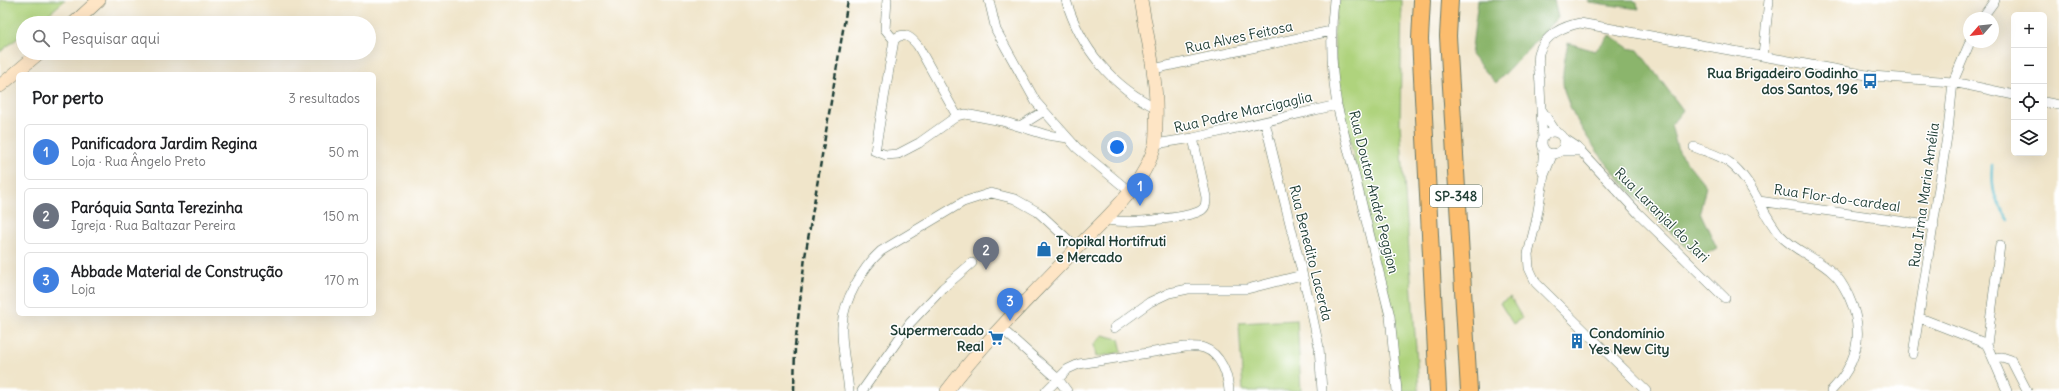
<!DOCTYPE html>
<html lang="pt">
<meta charset="utf-8">
<style>
:root{--surface:#fff;--page:#f6f6f6;--text:#202124;--muted:#757577;--line:#e0e0e0;--accent:#0f766e}
body{margin:0;font-family:Delius,sans-serif;background:var(--page);color:var(--text)}
.controls{position:absolute;right:12px;top:12px;display:grid;overflow:hidden;border-radius:6px;box-shadow:0 4px 16px #0002}
.controls button{width:36px;height:36px;display:grid;place-items:center;padding:0;border:0;border-bottom:1px solid var(--line);background:var(--surface);color:var(--text);font:20px sans-serif}
.compass{position:absolute;left:1963px;top:12px;width:36px;height:36px;border-radius:50%;background:var(--surface);box-shadow:0 4px 16px #0002;rotate:242deg}
.you{position:absolute;left:1117px;top:147px;width:14px;height:14px;margin:-10px;border:3px solid #fff;border-radius:50%;background:#1a73e8;box-shadow:0 0 0 6px #1a73e833}
.badge{display:grid;place-items:center;width:26px;height:26px;border-radius:50%;background:var(--accent);color:#fff;font-size:13px;font-weight:700}
.pin{position:absolute;translate:-50% -33px;filter:drop-shadow(0 1px 2px #0008)}
.pin::after{content:'';position:absolute;top:21px;width:14px;height:12px;background:inherit;clip-path:polygon(0 0,100% 0,50% 100%)}
.list{margin:0;padding:0;list-style:none}
h2{display:flex;justify-content:space-between;align-items:center;height:52px;margin:0;padding:0 16px;font-size:17px}
h2 small{font-size:13px;font-weight:400;color:var(--muted)}
.list li{display:grid;grid-template-columns:26px 1fr auto;gap:12px;align-items:center;box-sizing:border-box;height:56px;margin:0 8px 8px;padding:0 8px;border:1px solid var(--line);border-radius:6px}
.list b{display:block;font-size:15px;white-space:nowrap}
.list p{margin:0;font-size:13px;white-space:nowrap;color:var(--muted)}
.list em{font-size:13px;font-style:normal;color:var(--muted)}
.icon{flex:none;width:22px;height:22px;fill:none;stroke:currentColor;stroke-width:2;stroke-linecap:round;stroke-linejoin:round}
.map{position:relative;flex:none;width:2059px;height:391px;overflow:hidden}
.search{position:absolute;background:var(--surface);box-shadow:0 4px 16px #0002;left:16px;top:16px;width:360px;height:44px;display:flex;align-items:center;gap:10px;box-sizing:border-box;padding:0 14px;border-radius:22px;color:var(--muted);font-size:15px}
.panel{position:absolute;background:var(--surface);box-shadow:0 4px 16px #0002;left:16px;top:72px;width:360px;height:244px;border-radius:6px}
.map>svg:first-child{display:block}
.green{fill:#afd37d;stroke:#678858}
.forest{fill:#8bb56c;stroke:#557950}
.lines{fill:none;stroke-linecap:round;stroke-linejoin:round}
.stream{stroke:#52bcce;stroke-width:2.5}
.street-casing{stroke:#687868;stroke-width:10}
.secondary-casing{stroke:#687868;stroke-width:14}
.highway-casing{stroke:#687868;stroke-width:18}
.street{stroke:#fff;stroke-width:9}
.secondary{stroke:#fee5c5;stroke-width:13}
.highway{stroke:#fcbd6e;stroke-width:16}
.rail{stroke:#1f3d34;stroke-width:2.5;stroke-dasharray:6 3;stroke-linecap:butt}
.labels{text-anchor:middle;dominant-baseline:central;stroke-width:3;stroke-linejoin:round;paint-order:stroke}
.shield{fill:#fff;stroke:#627771;stroke-width:1}
.shield-label{font-size:13px;font-weight:bold;fill:#1f3d34}
.street-label{font-size:14px;fill:#1f3d34;stroke:#fff}
.poi-label{font-size:14px;font-weight:bold;fill:#1f3d34;stroke:#fff;text-anchor:end}
</style>
<div class="map">
<svg width="2059" height="391" viewBox="0 0 2059 391">
<rect width="100%" height="100%" fill="#fff"/>
<filter id="ink" filterUnits="userSpaceOnUse"><feTurbulence type="fractalNoise" baseFrequency=".025" numOctaves="2"/><feDisplacementMap in="SourceGraphic" scale="8" xChannelSelector="R" yChannelSelector="G"/><feConvolveMatrix kernelMatrix="1 2 1 2 8 2 1 2 1" color-interpolation-filters="sRGB"/></filter>
<filter id="wash" filterUnits="userSpaceOnUse"><feTurbulence type="fractalNoise" baseFrequency=".012" numOctaves="4" result="noise"/><feDisplacementMap in="SourceGraphic" scale="16" xChannelSelector="R" yChannelSelector="G"/><feGaussianBlur stdDeviation="0.9" result="paint"/><feColorMatrix in="noise" values="0 0 0 0 0 0 0 0 0 0 0 0 0 0 0 0 0 1.4 0 .05"/><feComposite in="paint" operator="in"/></filter>
<g filter="url(#wash)">
<rect width="100%" height="100%" fill="#f0e5ca"/>
<path class="green" d="M0 0H65L38 23H23V34L0 52Z
M1338 0H1402L1400 124 1419 391H1400V378L1336 73 1334 32Z
M1510 297 1522 318 1513 324 1500 303Z
M1297 320 1301 391H1243L1239 323Z
M1103 335 1119 339 1122 352 1096 357 1094 344Z"/>
<path class="forest" d="M1478 0H1554L1558 18 1496 83 1471 55Z
M1587 0H1634L1639 9 1589 2Z
M1610 35 1628 48 1638 50 1683 110 1671 125 1678 151 1706 186 1700 212 1717 248 1698 258C1654 217 1585 152 1565 94 1560 78 1565 59 1568 43L1595 51Z"/>
<g class="lines">
<path class="stream" d="M1993 165C1991 191 1994 199 2009 220"/>
</g>
</g>
<g filter="url(#ink)">
<g class="lines">
<defs>
<path id="street" d="M887 0 885 29 894 40
M989 0 996 30 1036 102 1077 148 1129 191
M1066 0C1080 47 1112 87 1157 108
M1334 0C1330 36 1331 69 1337 105L1390 316 1397 391
M1982 18 1995 0
M1763 56 1769 0
M1153 69 1331 31
M2044 102 2059 105
M1541 109 1556 132
M957 116 918 46C912 38 903 30 894 40L875 151 886 155 898 154 919 143 957 116 965 114 1002 121 1047 135 1068 138
M1265 122 1310 305 1319 347 1322 391
M1020 126 1044 111
M1542 143a11 11 0 1 1 22 0a11 11 0 1 1-22 0Z
M1543 137C1541 120 1541 104 1540 87 1540 76 1537 64 1539 53 1544 35 1564 26 1580 23L1872 76 1953 82 2014 95
M1562 137 1577 147 1638 213 1725 298
M1155 144 1193 138 1337 105
M1694 147C1706 152 1720 155 1730 163 1754 182 1761 213 1780 235 1796 252 1818 258 1834 274 1841 280 1845 289 1849 297 1865 332 1858 363 1831 391
M1544 149 1542 169 1544 175
M1560 151H1581
M1553 153 1544 175 1536 222 1528 254 1529 268 1536 283 1646 391
M1759 201 1934 226
M1105 219C1120 225 1186 218 1200 211 1206 208 1206 203 1206 197L1193 138
M1920 318 1982 342 1987 345 2007 391
M1001 328 1058 379 1067 391
M1114 328 1150 302 1169 293 1188 289H1247L1302 275
M1987 345 2000 245
M1913 354 1948 130 1953 82 1970 42
M1994 358 2002 357 2011 360 2027 391
M849 391C847 370 841 347 842 326 843 301 863 267 881 251L963 202 991 193 1015 199 1038 212 1077 248
M862 391 910 323 943 288 972 263
M1046 391 1068 369 1079 364 1185 347C1191 347 1198 346 1204 348 1221 354 1228 375 1229 391"/>
<path id="secondary" d="M74 23 99 0
M0 86 39 53
M947 391C984 342 1028 299 1071 254 1100 223 1145 187 1155 144 1156 138 1156 130 1156 123 1158 82 1148 41 1141 0"/>
<path id="highway" d="M1422 0 1420 39 1438 391
M1450 0 1448 36 1469 391"/>
</defs>
<use href="#street" class="street-casing"/>
<use href="#secondary" class="secondary-casing"/>
<use href="#highway" class="highway-casing"/>
<use href="#street" class="street"/>
<use href="#secondary" class="secondary"/>
<use href="#highway" class="highway"/>
<path class="rail" d="M794 391 795 346 805 257 848 0"/>
</g>
</g>
<defs>
<symbol id="bus-bare" viewBox="-9 -9 18 18"><path d="M-5-6H5V4H4V6H2V4H-2V6H-4V4H-5ZM-3.5-4V0h7V-4ZM-3.5 1.2v1.5H-2V1.2ZM2 1.2v1.5H3.5V1.2Z" fill="#1f6fb2" stroke="#fff" stroke-width="2.5" paint-order="stroke"/></symbol>
<symbol id="shop-bare" viewBox="-9 -9 18 18"><path d="M-5-2.5h2.3a2.7 3.5 0 0 1 5.4 0H5L5.5 6h-11ZM-1.5-2.5h3a1.5 2.3 0 0 0-3 0Z" fill="#1f6fb2" stroke="#fff" stroke-width="2.5" paint-order="stroke"/></symbol>
<symbol id="supermarket-bare" viewBox="-9 -9 18 18"><path d="M-6-5.5h2.5l.6 2H6L4.5 2H-2.5L-4.4-4H-6ZM-1.5 3.2a1.3 1.3 0 1 0 .1 0ZM3 3.2a1.3 1.3 0 1 0 .1 0Z" fill="#1f6fb2" stroke="#fff" stroke-width="2.5" paint-order="stroke"/></symbol>
<symbol id="building-bare" viewBox="-9 -9 18 18"><path d="M-4-6H4V6H1V3H-1V6H-4ZM-2.5-4.3h1.7v1.8h-1.7ZM.8-4.3h1.7v1.8H.8ZM-2.5-1h1.7V.8h-1.7ZM.8-1h1.7V.8H.8Z" fill="#1f6fb2" stroke="#fff" stroke-width="2.5" paint-order="stroke"/></symbol>
</defs>
<g fill-rule="evenodd">
<use href="#bus-bare" x="1859" y="70" width="22" height="22"/>
<use href="#shop-bare" x="1033" y="238" width="22" height="22"/>
<use href="#supermarket-bare" x="985" y="327" width="22" height="22"/>
<use href="#building-bare" x="1566" y="330" width="22" height="22"/>
</g>
<g class="labels">
<rect class="shield" x="1430" y="185" width="52" height="22" rx="3"/>
<g class="shield-label">
<text x="1456" y="196">SP-348</text>
</g>
<g class="street-label">
<text transform="translate(1239 37) rotate(-12)">Rua Alves Feitosa</text>
<text transform="translate(1243 112) rotate(-13)">Rua Padre Marcigaglia</text>
<text transform="translate(1374 192) rotate(76)">Rua Doutor André Peggion</text>
<text transform="translate(1924 195) rotate(-82)">Rua Irma Maria Amélia</text>
<text transform="translate(1837 198) rotate(8)">Rua Flor-do-cardeal</text>
<text transform="translate(1662 215) rotate(45)">Rua Laranjal do Jari</text>
<text transform="translate(1311 253) rotate(76)">Rua Benedito Lacerda</text>
</g>
<g class="poi-label">
<text x="1858" y="73">Rua Brigadeiro Godinho<tspan x="1858" dy="16">dos Santos, 196</tspan></text>
<text x="1056" y="241" text-anchor="start">Tropikal Hortifruti<tspan x="1056" dy="16">e Mercado</tspan></text>
<text x="984" y="330">Supermercado<tspan x="984" dy="16">Real</tspan></text>
<text x="1589" y="333" text-anchor="start">Condomínio<tspan x="1589" dy="16">Yes New City</tspan></text>
</g>
</g>
</svg>
<div class="controls">
<button>+</button>
<button>−</button>
<button><svg class="icon" aria-label="locate" viewBox="0 0 24 24"><circle cx="12" cy="12" r="6"/><path d="M12 2v4M12 18v4M2 12h4M18 12h4"/></svg></button>
<button><svg class="icon" aria-label="layers" viewBox="0 0 24 24"><path d="M12 4l9 5-9 5-9-5zM3 14l9 5 9-5"/></svg></button>
</div>
<svg class="compass" viewBox="-18 -18 36 36"><path d="M0-13l5 13h-10z" fill="#e53935"/><path d="M0 13l5-13h-10z" fill="#757577"/></svg>
<div class="you"></div>
<div class="pin badge" style="left:1140px;top:206px;background:#3f7fe0">1</div>
<div class="pin badge" style="left:986px;top:270px;background:#6b7280">2</div>
<div class="pin badge" style="left:1010px;top:321px;background:#3f7fe0">3</div>
<div class="search"><svg class="icon" aria-label="search" viewBox="0 0 24 24"><circle cx="10" cy="10" r="6"/><path d="M15 15l6 6"/></svg>Pesquisar aqui</div>
<section class="panel">
<h2>Por perto<small>3 resultados</small></h2>
<ul class="list">
<li><span class="badge" style="background:#3f7fe0">1</span><div><b>Panificadora Jardim Regina</b><p>Loja · Rua Ângelo Preto</p></div><em>50 m</em></li>
<li><span class="badge" style="background:#6b7280">2</span><div><b>Paróquia Santa Terezinha</b><p>Igreja · Rua Baltazar Pereira</p></div><em>150 m</em></li>
<li><span class="badge" style="background:#3f7fe0">3</span><div><b>Abbade Material de Construção</b><p>Loja</p></div><em>170 m</em></li>
</ul>
</section>
</div>
